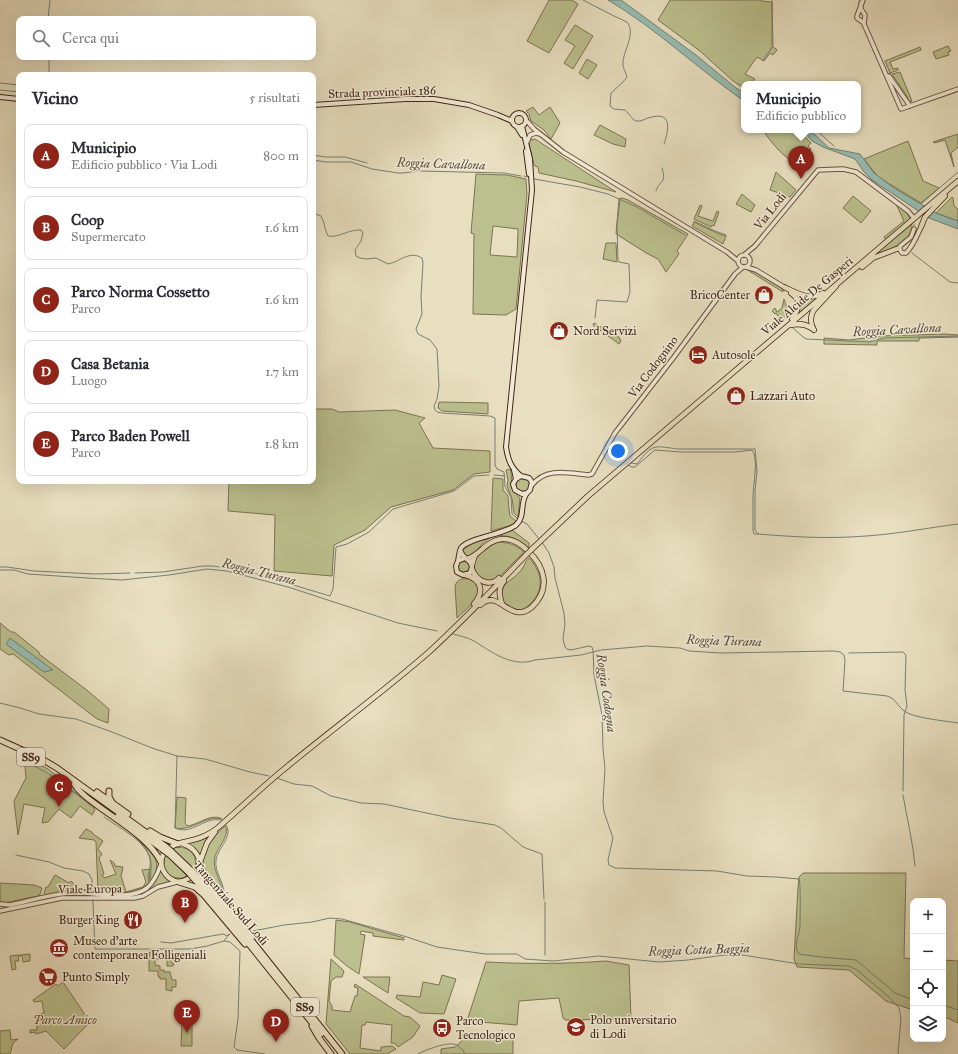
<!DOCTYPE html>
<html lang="it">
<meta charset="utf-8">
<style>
:root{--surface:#fff;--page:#f2f2f3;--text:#2b2b33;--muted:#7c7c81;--line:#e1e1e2;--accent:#8f2418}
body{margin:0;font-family:"IM FELL Great Primer",serif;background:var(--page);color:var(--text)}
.controls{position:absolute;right:12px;bottom:12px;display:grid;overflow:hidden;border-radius:8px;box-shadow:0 4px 16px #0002}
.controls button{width:36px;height:36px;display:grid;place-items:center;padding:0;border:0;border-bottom:1px solid var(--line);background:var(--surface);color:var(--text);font:20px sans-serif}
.you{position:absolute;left:618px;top:451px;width:14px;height:14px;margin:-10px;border:3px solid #fff;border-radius:50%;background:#1a73e8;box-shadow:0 0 0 6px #1a73e833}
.badge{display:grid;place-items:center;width:26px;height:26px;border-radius:50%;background:var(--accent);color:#fff;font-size:13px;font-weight:700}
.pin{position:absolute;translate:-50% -33px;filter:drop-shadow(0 1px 2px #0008)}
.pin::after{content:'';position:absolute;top:21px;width:14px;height:12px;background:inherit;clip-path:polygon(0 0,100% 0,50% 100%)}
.popup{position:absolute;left:741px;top:81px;width:120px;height:52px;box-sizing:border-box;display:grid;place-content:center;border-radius:8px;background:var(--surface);filter:drop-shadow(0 1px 3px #0005);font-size:13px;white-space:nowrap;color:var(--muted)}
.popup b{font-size:15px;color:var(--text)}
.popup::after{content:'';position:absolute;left:50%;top:100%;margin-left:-8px;border:8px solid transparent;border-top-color:var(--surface)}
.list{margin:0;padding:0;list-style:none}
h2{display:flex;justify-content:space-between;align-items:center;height:52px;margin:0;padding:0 16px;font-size:17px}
h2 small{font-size:13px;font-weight:400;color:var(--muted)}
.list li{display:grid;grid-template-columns:26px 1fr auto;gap:12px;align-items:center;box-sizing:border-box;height:64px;margin:0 8px 8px;padding:0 8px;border:1px solid var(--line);border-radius:8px}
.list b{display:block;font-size:15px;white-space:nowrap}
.list p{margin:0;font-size:13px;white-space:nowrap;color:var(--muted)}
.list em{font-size:13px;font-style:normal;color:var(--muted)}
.icon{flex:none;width:22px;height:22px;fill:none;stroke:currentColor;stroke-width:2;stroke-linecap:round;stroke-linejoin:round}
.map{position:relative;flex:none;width:958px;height:1054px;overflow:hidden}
.search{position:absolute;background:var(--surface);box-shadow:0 4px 16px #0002;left:16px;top:16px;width:300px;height:44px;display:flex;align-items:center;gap:10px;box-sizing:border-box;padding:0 14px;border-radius:8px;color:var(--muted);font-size:15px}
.panel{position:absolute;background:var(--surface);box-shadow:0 4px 16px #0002;left:16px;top:72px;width:300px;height:412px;border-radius:8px}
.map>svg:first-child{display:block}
.green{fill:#bbc08e;stroke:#7f7252;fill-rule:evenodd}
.water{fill:#97bdb3;stroke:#758074}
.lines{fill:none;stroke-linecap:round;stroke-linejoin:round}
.stream{stroke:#758074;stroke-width:1}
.tertiary-tunnel{stroke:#c7ba9e;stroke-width:3.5;stroke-dasharray:3.5 2;stroke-linecap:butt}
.tertiary-casing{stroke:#6c5440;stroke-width:5.5}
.secondary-casing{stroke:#432515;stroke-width:6}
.primary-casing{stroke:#432515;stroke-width:6}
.trunk-casing{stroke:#432515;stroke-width:7}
.tertiary{stroke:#f0ead6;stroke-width:3.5}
.secondary{stroke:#f0ead6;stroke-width:4}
.primary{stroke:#e8dfc0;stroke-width:4.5}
.trunk{stroke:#e8dfc0;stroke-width:5}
.primary-bridge-casing{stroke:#432515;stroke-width:6;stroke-linecap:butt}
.trunk-bridge-casing{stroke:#432515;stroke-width:7;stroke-linecap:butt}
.primary-bridge{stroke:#e8dfc0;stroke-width:4.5}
.trunk-bridge{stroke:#e8dfc0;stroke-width:5}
.labels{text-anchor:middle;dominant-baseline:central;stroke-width:3;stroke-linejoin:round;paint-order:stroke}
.shield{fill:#f0ead6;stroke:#77604f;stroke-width:1}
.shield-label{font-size:11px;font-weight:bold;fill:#432515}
.street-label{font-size:12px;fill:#432515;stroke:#f0ead6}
.poi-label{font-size:12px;fill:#432515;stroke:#f0ead6;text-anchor:start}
.park-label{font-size:12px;font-style:italic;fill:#614c33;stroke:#f0ead6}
.water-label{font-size:13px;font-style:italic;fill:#584b3c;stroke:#f0ead6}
</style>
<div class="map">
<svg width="958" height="1054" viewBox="0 0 958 1054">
<rect width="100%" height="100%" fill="#e8dfc0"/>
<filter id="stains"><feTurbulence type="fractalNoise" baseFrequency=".005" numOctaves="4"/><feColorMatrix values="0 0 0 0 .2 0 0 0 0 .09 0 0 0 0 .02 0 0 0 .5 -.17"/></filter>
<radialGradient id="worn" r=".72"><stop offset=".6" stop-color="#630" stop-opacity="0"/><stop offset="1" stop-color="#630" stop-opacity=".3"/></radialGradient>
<path class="green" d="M549 0H572L578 4 549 53 527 41Z
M670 0H761V1L772 2V46L777 50 773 55 770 53 764 61 757 57 745 74 755 79 751 84H744V88L733 81 700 51 658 20Z
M575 25 593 36 573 69 564 63 575 46 565 40Z
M948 46 951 51 948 52 949 55 936 59 933 52Z
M920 47 921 50 890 62 893 69 898 68V70L890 73 885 61Z
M587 59 597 65 588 79 579 73Z
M900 72 912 101 909 102 907 99 908 98 892 74Z
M533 107 539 115 550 107 560 123 551 139 544 130 531 121 529 114 526 111Z
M600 125 626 139 625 147 613 144 594 135Z
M763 130H798L811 143 808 146 811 149 800 166C785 159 772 144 763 130Z
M958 134V147L951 153 954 167 945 140 934 143 933 142Z
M535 139 616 192 576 181 539 173 538 167 535 166 534 165 529 143 530 140Z
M908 141 923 181 939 188 921 203 878 177 864 159Z
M776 172 796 190 790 197 770 190Z
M476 174 507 175 526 179 527 194 516 309 506 315 473 314 474 234 471 233ZM493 226 518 229 517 257 490 255Z
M742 194 755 205 751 212 736 204Z
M853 196 871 211 861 223 843 208Z
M952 197 953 198 954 206 958 209V221L936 213Z
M622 198 628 200 688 234 677 251 679 254 666 272 658 259 648 254 616 234 619 199Z
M896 204 906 212 911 219 886 240 884 237 904 221Z
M700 205 702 206 698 216 713 221 717 211 719 212 714 226 712 225 711 227 694 219Z
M694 222 719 234 726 236 723 244 692 226Z
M912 224C912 244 888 250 873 256Z
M606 243H616L617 262 603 259Z
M746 269 755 272 783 289V292Z
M796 295 808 298 818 297 797 315Z
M784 299C787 308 791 315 782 322L776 313 775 314 772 311 775 308 777 312 782 308Z
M594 323 619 337 621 341 619 344 593 325Z
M945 334 958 335V337L919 338V341H877V345L824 344V338L849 340 880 336Z
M439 402 488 403V414L442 411 438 408Z
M313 409H332L339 412 395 410 425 418 419 423 433 448 490 451V472L474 474 453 490 391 507 365 530 334 545 332 576 274 571 275 515 228 511 229 481H313Z
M510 469C514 482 507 488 520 498L518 517 514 513 512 499 507 486 508 480 506 470Z
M493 478 503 479V490L508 496 509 509 510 516 516 521 512 525 491 531Z
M516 485a7 7 0 1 1 14 0a7 7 0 1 1-14 0Z
M512 530 529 543V548C516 537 498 529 483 543 478 549 474 556 466 556L462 552C466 542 501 535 512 530Z
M498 542C511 543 514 544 524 552L497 579 491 581 481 579C480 577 476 575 475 572 469 559 488 546 498 542Z
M529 558C541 571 545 587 533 601 528 606 524 610 517 611L505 605C494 583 511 584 522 569 525 565 525 561 529 558Z
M458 567a6 6 0 1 1 12 0a6 6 0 1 1-12 0Z
M470 579C491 592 468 607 457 618L455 586C457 579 463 578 470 579Z
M0 623 11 632H14L39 652V654L88 691 109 709 108 723 97 719 13 654 9 655 0 649Z
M24 757 48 769 67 784 66 786 94 808 95 810 92 815 80 806 71 818 59 809 48 822 42 823 45 808 24 804 18 835 14 801 26 778Z
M177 797 186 798 185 823 188 826C199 824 211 813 222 819 207 814 192 832 175 828Z
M225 826C231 834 217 848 215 857 211 872 225 884 223 897 218 892 212 887 208 881 195 859 209 840 225 826Z
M86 829 92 832V833L103 841 98 849 102 854 99 858 104 874 102 875 104 878 116 874 110 860 114 863 115 866 123 867 121 876 126 892 143 887 146 882 142 870 150 869 148 875 149 883C135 896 116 893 98 892L96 842 94 840 79 838Z
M137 838C153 850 164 862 151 881 150 876 151 873 151 868 152 856 145 847 137 838Z
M207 838 200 856 188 844V843Z
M176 847C191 847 199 856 194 871L171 850Z
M166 855 188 877C173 882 157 871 166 855Z
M160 871 166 878 171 882 156 886 139 896 132 897C145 891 155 888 160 871Z
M803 873H906L904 958 913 959V1010L886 1001 849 970 797 967 794 959 798 888 799 877Z
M55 875 69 883 71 881 79 889 91 890V892L46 896 44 893 46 887H48Z
M0 883 34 885 42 888 40 894 38 896 4 903 0 902Z
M336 920 350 922 404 938V940L373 936V933L361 931 360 934 365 935 359 974 347 966 334 955Z
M149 952 171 954V962L174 964 173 966H167V960L165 959H155V965L160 966V970H164V972H170L172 980H176V987H172V991L166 990V979H160V977L158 976V971H149Z
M30 954V961L23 962 22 956H18L19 961H15L16 969 12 970 10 956Z
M331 959 344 971 342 977H336L331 981 329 1001 332 1006V1010L350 1012 355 996H357L358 988 354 987 355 984 404 1016 410 1017 420 1026 413 1037 398 1047 394 1043H391L392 1025 366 1022 365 1025H362L360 1048 381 1051V1047L392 1046 396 1049 387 1054H350L326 1024Z
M943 960 958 961V1023L943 1016Z
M606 961 629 965 631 1019 565 1020 563 1018 559 998 519 1001 517 1025 467 1021 486 962C526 964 566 964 606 961Z
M442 975 456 979 444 1014 420 1013 396 998 397 995 420 997 423 982 439 985Z
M363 977H390L388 993Z
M63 982 90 1022 64 1049 46 1031 36 1034 35 1032 30 1033V1030H37L36 1018 39 1014 44 1013 42 1001 34 1002 33 1000 56 984 58 986Z
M182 1021H192V1046H181Z
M10 1030 11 1040 18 1039 13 1043 10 1054H0V1031Z
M462 1035 509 1037 513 1040V1054H441V1049L455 1047 461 1042Z"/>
<path class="water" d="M608 0H621L696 55 736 88 744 93V101C698 69 657 29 608 0Z
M802 130H810L829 148 860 154 874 173 894 188 938 214 958 221V229L929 218 872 180 864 172 855 159 823 147 812 141Z
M10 638 53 670 44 672 6 644Z"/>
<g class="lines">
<path class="stream" d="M583 0 614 16 627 22C636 33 624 49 623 62 622 67 626 72 627 77L623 82 611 93 610 106 614 109 625 110C629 113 632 120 636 121 640 122 645 119 648 118 673 110 669 129 664 144
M48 19 50 0
M49 57V75
M763 60 773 46 772 0
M0 83 19 85
M0 90 19 92
M816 130 834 146
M313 155 325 157H345L367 163
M313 160 326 162H351L372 169 398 173H403L419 171 504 173 521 176
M524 176 527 177
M534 179 580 187 608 194 637 207 685 235
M656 191C660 179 667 184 662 168
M922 203 958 172
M313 213 321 216C325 222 324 229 328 236 339 238 349 229 361 230L363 233 361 241 355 250 356 256 360 258 366 259 376 258 388 264C400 262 409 250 422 258L423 263 421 297 422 314 416 329 418 334 430 340 437 349 439 386 437 399 434 406 435 410 437 412 442 413 490 416 495 418V465L497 469 504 472 505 487 511 497 512 514 518 519
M694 221 715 231 726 235
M912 253 950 282 958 283
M595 318 597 300 627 302 630 292 629 264 619 262 618 260 617 225 620 200
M793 328 802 336 806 339 869 342 884 338 958 336
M631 463 637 464C641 459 649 447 657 447 661 446 674 449 680 449H755L757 472 755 490V530L758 534C794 537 830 539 866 536 897 534 927 528 958 524
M628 465 632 467H635L655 450 681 452H735L752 450C759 458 753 485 753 496 753 508 753 519 753 530L754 534H758
M494 475 505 476
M521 521 527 524 540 540
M542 542 549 553 554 567 555 578 564 613 565 624 563 639 565 647 567 649 571 650 589 646 592 647 593 650 594 675 602 715 603 748 605 769 603 802 604 812 613 838 608 860 609 865 615 868 717 871 747 876 776 877 799 879C801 884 800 919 800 927 799 935 793 947 799 954L821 957 856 960 895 993 913 1000
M0 567H7L34 571 95 574 130 573
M0 570H14L28 574 87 578 122 580 169 575 207 569 227 571 288 587 398 623 437 631
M135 573 163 572 203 566H213L250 572 330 596 333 589 336 547 347 544 369 532 393 509 454 491 474 476 489 475
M453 634C460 636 467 637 474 641 492 652 512 668 535 660L581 655 601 650 647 646 680 648 689 651 721 653 834 651 840 652 844 655 845 660 843 691 887 696C896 699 896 704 903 710 911 718 946 721 958 723
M849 653 903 652 906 655 905 690 907 706 904 715 903 791
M0 703 20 708 39 714 76 719 112 732 152 748 177 756 205 759 250 772 269 776
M177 756 175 828C191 836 205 816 221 820
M19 760C47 769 69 788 92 805
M277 778 294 784 312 786 331 796 361 803 384 804 450 818 495 825 501 828 523 847 542 854 544 899
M903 795C907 819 913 842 915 866
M104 817C118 827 146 841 150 859 151 867 148 874 150 881
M16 855 49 862 64 868 83 871 89 874 92 880 95 949H190L207 946 224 941 230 942 240 951 238 1019 234 1047 237 1050 265 1054
M224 897C226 884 214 873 216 860 217 849 234 836 226 825
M253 931 284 925 312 922 330 918 342 919 407 937 437 947 485 954H517L525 959 553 961 599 956 659 962 688 960 724 955H743L799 964 849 966 857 970 889 997 899 1008 901 1018 898 1054
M224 941 229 934
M161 942 171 943 223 934 228 936 230 934
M545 955V902
M943 1005 958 1010
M418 1054C426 1050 443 1043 453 1044 458 1044 463 1050 465 1054"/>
<path class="tertiary-tunnel" d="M913 218 914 229"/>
<defs>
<path id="tertiary" d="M863 0 857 16V18L864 23
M861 3V9L865 15 864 24 901 109 958 89
M889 76 910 106
M526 120 534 129 563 152 727 252 738 261
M527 142 530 135 536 133 540 134
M914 229 911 237 900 246V250L902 253H906C913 246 917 236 921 227
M744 255 755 246 818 170 843 169 856 172 908 211 913 217
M738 261a6 6 0 1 1 12 0a6 6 0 1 1-12 0Z
M746 267 756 270 784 287
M532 485C546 467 568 473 588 475L592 474 615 433 674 357 735 274 743 267
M0 904 10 905C29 901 48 895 68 893 90 891 129 902 147 888 154 882 158 873 161 864
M0 911 62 898H134L143 896 158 887 177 882"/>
<path id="secondary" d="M0 97 19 99
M313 105 405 99H434L469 105 498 115 512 121
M512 120a7 7 0 1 1 14 0a7 7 0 1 1-14 0Z
M517 127 522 135
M526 151 529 174
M514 470 516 479 513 484 515 490 522 494 527 493 530 490 532 482 529 478 521 476 516 479
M521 476C511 468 508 460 506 447L532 190 530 159 522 126
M461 552C463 559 471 559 472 567L470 573 463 575 457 572 456 566 458 561 465 558
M458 561C459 557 459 552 461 548 467 538 506 534 516 525 526 516 519 503 527 493"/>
<path id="primary" d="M921 227 925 217 945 196
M862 267 873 258 899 248
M784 287C797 293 809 301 823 293
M791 293C801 300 799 310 792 319
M790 325C799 323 806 324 813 329
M814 330C810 323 810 318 813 311L836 286
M531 550 588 496 958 181
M467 559C480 555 486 541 501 539 512 538 520 543 528 551 545 567 551 589 532 607 510 626 499 587 480 605
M472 565 475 555
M472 569C476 580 489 588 499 578
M465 575C481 579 485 591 474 604
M502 604C499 595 498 588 504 581
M181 843C206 851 205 876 179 882 165 880 155 863 166 851 175 841 191 842 202 837 209 834 217 829 222 824 243 806 262 787 283 770 331 730 382 693 429 652 463 621 495 587 527 554
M200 862 207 843 215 832"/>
<path id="trunk" d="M0 740 40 758 57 768 165 846
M74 784C79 792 87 798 94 803 116 820 148 837 161 862
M109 791V797L112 802
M97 792 128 814
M118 816 162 849
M150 831 160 837 178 844
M172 852 192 871
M170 855 189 873
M200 864 205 879 252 937
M198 877 217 897 342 1054
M195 880 212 898 321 1034
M179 882 195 887 203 894 245 944
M312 1026 319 1038 331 1054"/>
</defs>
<use href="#tertiary" class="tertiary-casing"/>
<use href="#secondary" class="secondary-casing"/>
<use href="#primary" class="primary-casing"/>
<use href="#trunk" class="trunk-casing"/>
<use href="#tertiary" class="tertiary"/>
<use href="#secondary" class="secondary"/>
<use href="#primary" class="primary"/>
<use href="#trunk" class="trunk"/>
<defs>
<path id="primary-bridge" d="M527 554 531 550"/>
<path id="trunk-bridge" d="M165 846 172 852
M162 849 170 855
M192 871 198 877
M189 873 195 880"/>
</defs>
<use href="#primary-bridge" class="primary-bridge-casing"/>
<use href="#trunk-bridge" class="trunk-bridge-casing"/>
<use href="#primary-bridge" class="primary-bridge"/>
<use href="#trunk-bridge" class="trunk-bridge"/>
</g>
<defs>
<symbol id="shop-disc" viewBox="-11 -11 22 22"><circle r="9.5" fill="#8f2418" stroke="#f0ead6"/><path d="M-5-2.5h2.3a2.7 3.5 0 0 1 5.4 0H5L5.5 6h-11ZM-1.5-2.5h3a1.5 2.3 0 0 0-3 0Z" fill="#fff"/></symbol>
<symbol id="hotel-disc" viewBox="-11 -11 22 22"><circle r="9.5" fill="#8f2418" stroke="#f0ead6"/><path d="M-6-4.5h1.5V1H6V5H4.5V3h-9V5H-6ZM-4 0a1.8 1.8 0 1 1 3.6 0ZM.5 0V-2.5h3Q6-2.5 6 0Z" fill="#fff"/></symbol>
<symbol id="restaurant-disc" viewBox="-11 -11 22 22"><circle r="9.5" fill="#8f2418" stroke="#f0ead6"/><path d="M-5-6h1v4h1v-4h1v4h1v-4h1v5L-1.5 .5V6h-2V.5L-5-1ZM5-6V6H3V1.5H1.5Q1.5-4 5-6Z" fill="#fff"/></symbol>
<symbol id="museum-disc" viewBox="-11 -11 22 22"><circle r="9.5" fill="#8f2418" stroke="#f0ead6"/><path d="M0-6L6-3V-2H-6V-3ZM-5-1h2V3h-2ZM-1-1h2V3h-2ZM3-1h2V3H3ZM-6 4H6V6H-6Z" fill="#fff"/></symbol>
<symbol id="supermarket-disc" viewBox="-11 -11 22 22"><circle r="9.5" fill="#8f2418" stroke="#f0ead6"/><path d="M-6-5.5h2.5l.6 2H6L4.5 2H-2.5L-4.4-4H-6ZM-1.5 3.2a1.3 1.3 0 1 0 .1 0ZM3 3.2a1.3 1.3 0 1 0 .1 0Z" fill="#fff"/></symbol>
<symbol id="university-disc" viewBox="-11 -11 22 22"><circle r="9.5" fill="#8f2418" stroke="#f0ead6"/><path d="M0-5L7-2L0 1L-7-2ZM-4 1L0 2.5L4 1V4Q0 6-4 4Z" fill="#fff"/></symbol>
<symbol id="bus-disc" viewBox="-11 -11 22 22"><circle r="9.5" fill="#8f2418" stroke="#f0ead6"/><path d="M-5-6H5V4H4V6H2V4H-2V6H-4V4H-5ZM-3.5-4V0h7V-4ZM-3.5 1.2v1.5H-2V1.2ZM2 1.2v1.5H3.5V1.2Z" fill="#fff"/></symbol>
</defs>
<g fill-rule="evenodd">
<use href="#shop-disc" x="753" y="284" width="22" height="22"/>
<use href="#shop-disc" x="548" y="320" width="22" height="22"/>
<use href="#hotel-disc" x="687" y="344" width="22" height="22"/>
<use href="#shop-disc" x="725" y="385" width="22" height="22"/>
<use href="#restaurant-disc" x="122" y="909" width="22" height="22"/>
<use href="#museum-disc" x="48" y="937" width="22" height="22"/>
<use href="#supermarket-disc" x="37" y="966" width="22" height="22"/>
<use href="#university-disc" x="565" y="1016" width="22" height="22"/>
<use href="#bus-disc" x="431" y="1017" width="22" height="22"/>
</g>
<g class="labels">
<g class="shield">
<rect x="17" y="748" width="28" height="18" rx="3"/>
<rect x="291" y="998" width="28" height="18" rx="3"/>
</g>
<g class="shield-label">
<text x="31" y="757">SS9</text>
<text x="305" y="1007">SS9</text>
</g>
<g class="street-label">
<text transform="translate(382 92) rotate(-2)">Strada provinciale 186</text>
<text transform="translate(770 211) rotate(-51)">Via Lodi</text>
<text transform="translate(807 296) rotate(-40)">Viale Alcide De Gasperi</text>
<text transform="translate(653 367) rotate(-53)">Via Codognino</text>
<text transform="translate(90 889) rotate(-1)">Viale Europa</text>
<text transform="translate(231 903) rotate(49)">Tangenziale Sud Lodi</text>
</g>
<g class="poi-label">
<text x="750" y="295" text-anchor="end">BricoCenter</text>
<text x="573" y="331">Nord Servizi</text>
<text x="712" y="355">Autosole</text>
<text x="750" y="396">Lazzari Auto</text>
<text x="119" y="920" text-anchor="end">Burger King</text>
<text x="73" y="941">Museo d’arte<tspan x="73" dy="14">contemporanea Folligeniali</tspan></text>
<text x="62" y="977">Punto Simply</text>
<text x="590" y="1020">Polo universitario<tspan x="590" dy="14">di Lodi</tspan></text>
<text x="456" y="1021">Parco<tspan x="456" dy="14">Tecnologico</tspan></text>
</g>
<g class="park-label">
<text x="65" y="1020">Parco Amico</text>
</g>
<g class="water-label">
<text transform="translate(441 164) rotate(2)">Roggia Cavallona</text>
<text transform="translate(897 330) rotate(-3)">Roggia Cavallona</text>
<text transform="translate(259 572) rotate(14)">Roggia Turana</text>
<text transform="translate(724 641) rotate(2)">Roggia Turana</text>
<text transform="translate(606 693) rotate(82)">Roggia Codogna</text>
<text transform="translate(699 950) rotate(-2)">Roggia Cotta Baggia</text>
</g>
</g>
<rect width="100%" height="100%" filter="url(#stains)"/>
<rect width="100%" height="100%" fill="url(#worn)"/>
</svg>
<div class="controls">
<button>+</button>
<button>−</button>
<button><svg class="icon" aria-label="locate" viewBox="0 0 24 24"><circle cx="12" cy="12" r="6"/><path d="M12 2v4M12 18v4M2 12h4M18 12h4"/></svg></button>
<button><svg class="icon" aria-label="layers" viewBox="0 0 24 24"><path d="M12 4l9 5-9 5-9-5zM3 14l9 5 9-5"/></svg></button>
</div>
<div class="you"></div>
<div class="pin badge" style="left:801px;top:179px">A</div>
<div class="popup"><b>Municipio</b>Edificio pubblico</div>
<div class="pin badge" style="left:185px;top:923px">B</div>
<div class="pin badge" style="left:59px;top:807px">C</div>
<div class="pin badge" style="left:276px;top:1042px">D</div>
<div class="pin badge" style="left:187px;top:1033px">E</div>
<div class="search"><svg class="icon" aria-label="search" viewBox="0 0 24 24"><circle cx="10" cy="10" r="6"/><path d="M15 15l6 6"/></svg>Cerca qui</div>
<section class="panel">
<h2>Vicino<small>5 risultati</small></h2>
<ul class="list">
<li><span class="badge">A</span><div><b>Municipio</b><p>Edificio pubblico · Via Lodi</p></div><em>800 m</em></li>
<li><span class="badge">B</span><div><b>Coop</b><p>Supermercato</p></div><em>1.6 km</em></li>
<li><span class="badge">C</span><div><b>Parco Norma Cossetto</b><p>Parco</p></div><em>1.6 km</em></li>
<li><span class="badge">D</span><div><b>Casa Betania</b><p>Luogo</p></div><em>1.7 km</em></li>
<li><span class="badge">E</span><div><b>Parco Baden Powell</b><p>Parco</p></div><em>1.8 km</em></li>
</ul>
</section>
</div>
